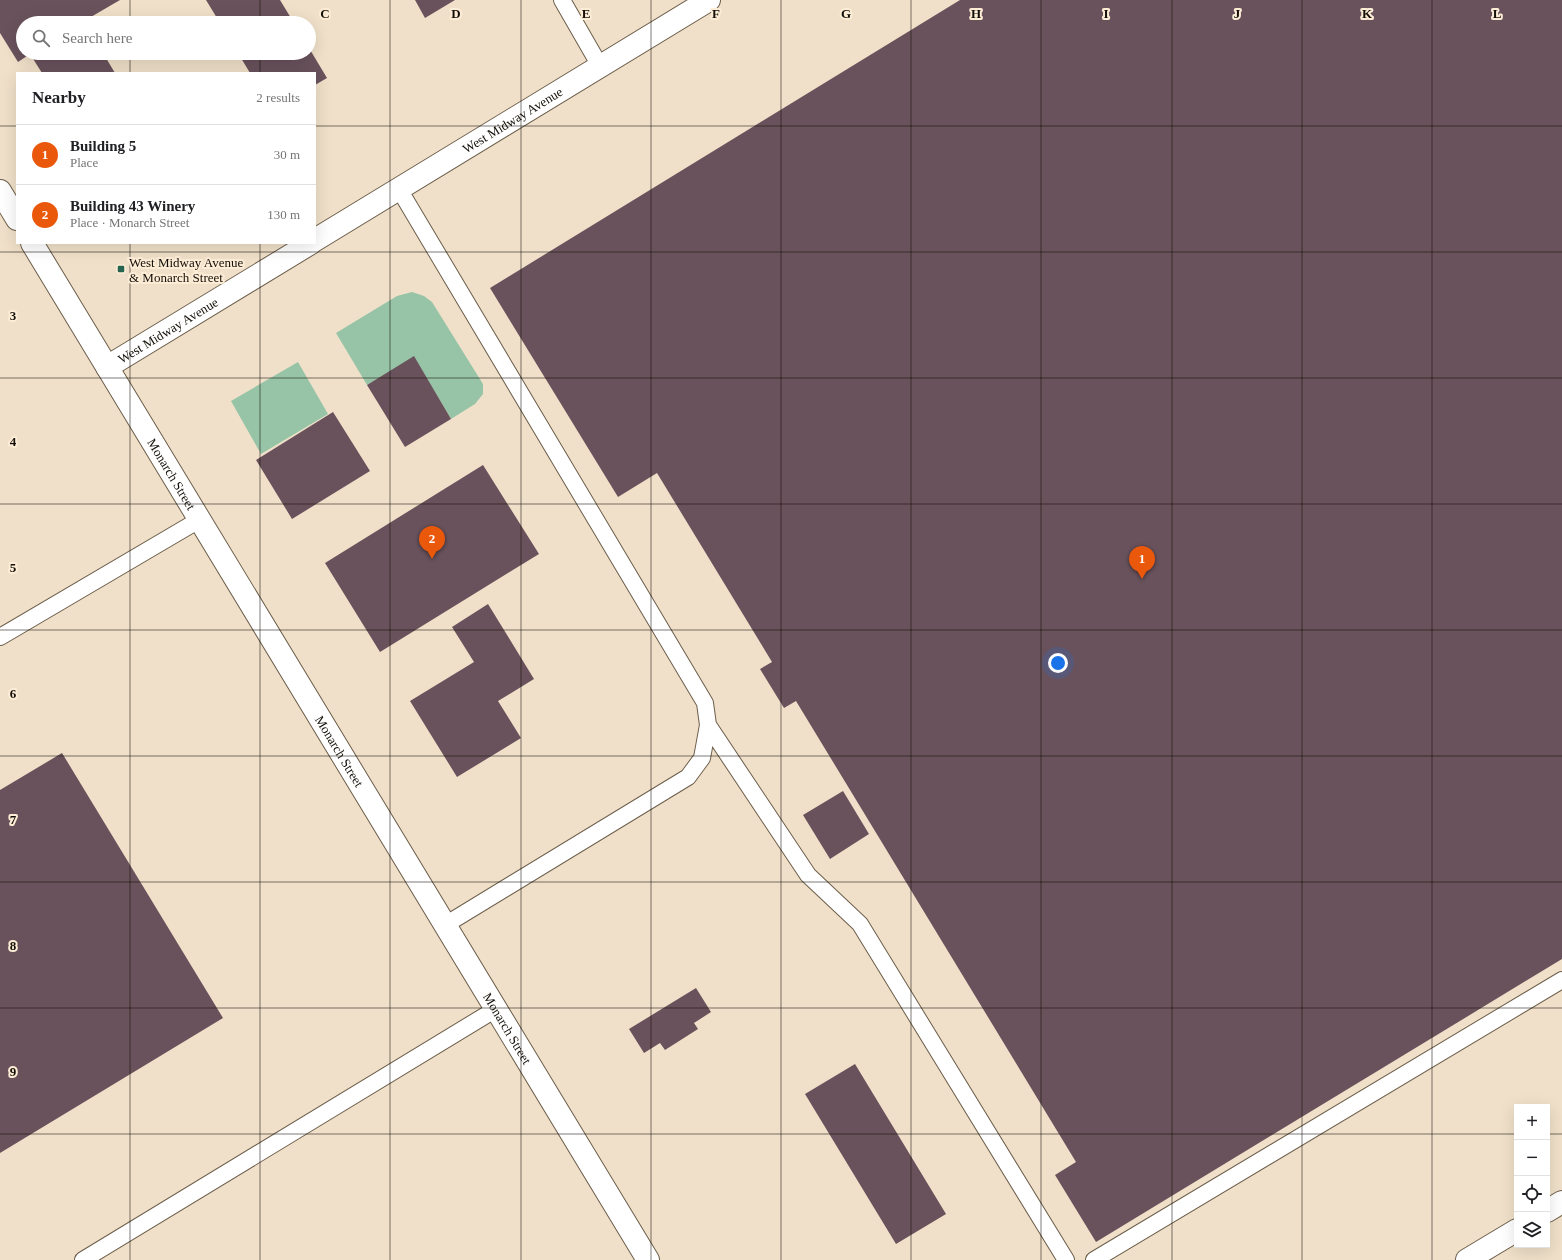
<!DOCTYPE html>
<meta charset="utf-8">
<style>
:root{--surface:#fff;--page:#f6f6f6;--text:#202124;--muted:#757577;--line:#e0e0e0;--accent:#ea580c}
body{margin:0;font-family:Georgia,serif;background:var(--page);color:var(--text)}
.controls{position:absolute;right:12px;bottom:12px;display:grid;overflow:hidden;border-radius:0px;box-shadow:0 4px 16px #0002}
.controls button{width:36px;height:36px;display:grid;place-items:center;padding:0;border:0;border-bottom:1px solid var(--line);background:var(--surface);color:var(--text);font:20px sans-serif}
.you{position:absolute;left:1058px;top:663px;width:14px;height:14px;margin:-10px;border:3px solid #fff;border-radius:50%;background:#1a73e8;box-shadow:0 0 0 6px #1a73e833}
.badge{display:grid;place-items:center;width:26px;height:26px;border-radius:50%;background:var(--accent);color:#fff;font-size:13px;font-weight:700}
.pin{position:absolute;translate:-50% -33px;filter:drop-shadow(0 1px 2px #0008)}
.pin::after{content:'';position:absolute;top:21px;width:14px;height:12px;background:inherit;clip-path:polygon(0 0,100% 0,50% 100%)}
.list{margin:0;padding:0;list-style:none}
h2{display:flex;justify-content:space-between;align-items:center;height:52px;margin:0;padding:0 16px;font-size:17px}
h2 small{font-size:13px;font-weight:400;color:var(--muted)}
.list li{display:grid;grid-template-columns:26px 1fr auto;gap:12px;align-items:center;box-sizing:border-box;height:60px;padding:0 16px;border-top:1px solid var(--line)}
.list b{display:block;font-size:15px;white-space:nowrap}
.list p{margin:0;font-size:13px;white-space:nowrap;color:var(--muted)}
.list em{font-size:13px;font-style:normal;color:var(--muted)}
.icon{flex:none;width:22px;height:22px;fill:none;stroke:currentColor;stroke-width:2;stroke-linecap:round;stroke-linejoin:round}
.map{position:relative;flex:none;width:1562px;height:1260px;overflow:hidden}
.search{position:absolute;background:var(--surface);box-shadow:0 4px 16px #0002;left:16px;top:16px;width:300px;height:44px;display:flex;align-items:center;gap:10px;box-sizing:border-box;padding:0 14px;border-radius:22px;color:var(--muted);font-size:15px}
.panel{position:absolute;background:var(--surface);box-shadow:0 4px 16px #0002;left:16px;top:72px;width:300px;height:172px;border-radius:0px}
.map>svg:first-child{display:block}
.green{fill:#97c4a7}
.building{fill:#69525c}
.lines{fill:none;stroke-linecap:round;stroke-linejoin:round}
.service-casing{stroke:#6c5e4b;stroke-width:18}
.minor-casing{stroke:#6c5e4b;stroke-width:24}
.service{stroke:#fff;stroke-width:16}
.minor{stroke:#fff;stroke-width:22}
.grid{fill:none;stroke:#130e07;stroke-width:1;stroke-opacity:0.55}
.poi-dot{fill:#266450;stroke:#fdedd6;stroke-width:1.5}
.labels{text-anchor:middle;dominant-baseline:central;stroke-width:4;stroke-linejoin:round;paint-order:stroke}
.street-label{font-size:13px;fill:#130e07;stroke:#fdedd6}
.poi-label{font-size:13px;fill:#130e07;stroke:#fdedd6;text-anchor:start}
.grid-label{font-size:13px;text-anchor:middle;font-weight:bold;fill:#130e07;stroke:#fdedd6;stroke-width:4;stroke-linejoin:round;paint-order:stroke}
</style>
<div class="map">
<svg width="1562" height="1260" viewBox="0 0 1562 1260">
<rect width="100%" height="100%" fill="#f0e0c9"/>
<path class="green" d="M412 292 424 296 432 302 483 384V394L475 404 451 419 414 357 367 385 336 333 397 296Z
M298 362 328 414 261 454 231 401Z"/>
<path class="building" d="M0 0H120L84 21 85 23H23V53H103L115 73H42L30 54 18 62 0 33Z
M206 0H280L294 23H220Z
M415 0H455L425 18Z
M960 0H1562V959L1096 1242 1055 1175 1076 1162 796 701 784 708 760 669 772 662 657 473 618 497 490 288Z
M309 48 327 78 315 85V73H250L238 53H309Z
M414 356 451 419 405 447 367 385Z
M333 412 370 471 292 519 256 460Z
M483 465 539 554 380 652 325 563Z
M488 604 534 679 498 701 521 738 457 777 410 701 474 662 452 627Z
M62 753 223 1018 0 1153V790Z
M843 791 869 834 830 859 803 815Z
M696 988 711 1012 694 1023 698 1029 665 1050 660 1043 644 1053 629 1029Z
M855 1064 946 1214 896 1244 805 1094Z"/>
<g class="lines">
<defs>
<path id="service" d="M562 0 600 66
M399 189 705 703 708 725 702 758 688 777 445 925
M0 637 199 520
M708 725 808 875 860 924 1066 1260
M83 1260 496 1009
M1094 1260 1562 980"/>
<g id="minor">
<path d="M0 191 17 219"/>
<path id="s1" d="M315 240 709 0"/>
<path id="s2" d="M32 243 648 1260"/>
<path id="s3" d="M107 367 311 243"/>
<path d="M1547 1211 1562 1202"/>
<path d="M1467 1260 1517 1230"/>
</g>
</defs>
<use href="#service" class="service-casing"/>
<use href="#minor" class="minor-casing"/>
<use href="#service" class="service"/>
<use href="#minor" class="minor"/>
</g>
<path class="grid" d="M130 0V23M260 0V23M390 0V1260M521 0V1260M651 0V1260M781 0V1260M911 0V1260M1041 0V1260M1172 0V1260M1302 0V1260M1432 0V1260M130 53V73M260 53V73M0 126H17M315 126H1562M130 243V1260M260 243V1260M0 252H1562M0 378H1562M0 504H1562M0 630H1562M0 756H1562M0 882H1562M0 1008H1562M0 1134H1517M1547 1134H1562"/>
<rect class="poi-dot" x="117" y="265" width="8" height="8" rx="2"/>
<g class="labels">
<g class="street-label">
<text stroke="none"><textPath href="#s1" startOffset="231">West Midway Avenue</textPath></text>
<text stroke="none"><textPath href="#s3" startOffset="71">West Midway Avenue</textPath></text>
<text stroke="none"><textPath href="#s2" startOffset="270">Monarch Street</textPath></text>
<text stroke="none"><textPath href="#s2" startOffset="594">Monarch Street</textPath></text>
<text stroke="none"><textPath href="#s2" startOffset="918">Monarch Street</textPath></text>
</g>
<g class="poi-label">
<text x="129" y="262">West Midway Avenue<tspan x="129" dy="15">&amp; Monarch Street</tspan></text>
</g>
</g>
<g class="grid-label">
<text x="325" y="18">C</text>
<text x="456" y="18">D</text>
<text x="586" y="18">E</text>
<text x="716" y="18">F</text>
<text x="846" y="18">G</text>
<text x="976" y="18">H</text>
<text x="1106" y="18">I</text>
<text x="1237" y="18">J</text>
<text x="1367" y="18">K</text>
<text x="1497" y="18">L</text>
<text x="13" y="320">3</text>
<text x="13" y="446">4</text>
<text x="13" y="572">5</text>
<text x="13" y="698">6</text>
<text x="13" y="824">7</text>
<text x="13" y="950">8</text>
<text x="13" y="1076">9</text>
</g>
</svg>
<div class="controls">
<button>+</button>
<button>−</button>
<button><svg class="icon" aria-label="locate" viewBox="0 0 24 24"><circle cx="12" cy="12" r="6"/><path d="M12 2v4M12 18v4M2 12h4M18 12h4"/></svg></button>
<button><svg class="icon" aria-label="layers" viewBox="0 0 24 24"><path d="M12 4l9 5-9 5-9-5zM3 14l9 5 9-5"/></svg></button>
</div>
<div class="you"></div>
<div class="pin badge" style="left:1142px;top:579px">1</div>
<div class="pin badge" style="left:432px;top:559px">2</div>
<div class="search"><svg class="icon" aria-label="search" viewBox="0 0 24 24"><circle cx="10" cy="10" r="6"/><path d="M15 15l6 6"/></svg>Search here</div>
<section class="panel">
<h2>Nearby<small>2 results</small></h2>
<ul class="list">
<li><span class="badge">1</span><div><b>Building 5</b><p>Place</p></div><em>30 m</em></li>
<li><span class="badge">2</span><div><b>Building 43 Winery</b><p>Place · Monarch Street</p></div><em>130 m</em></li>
</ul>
</section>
</div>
